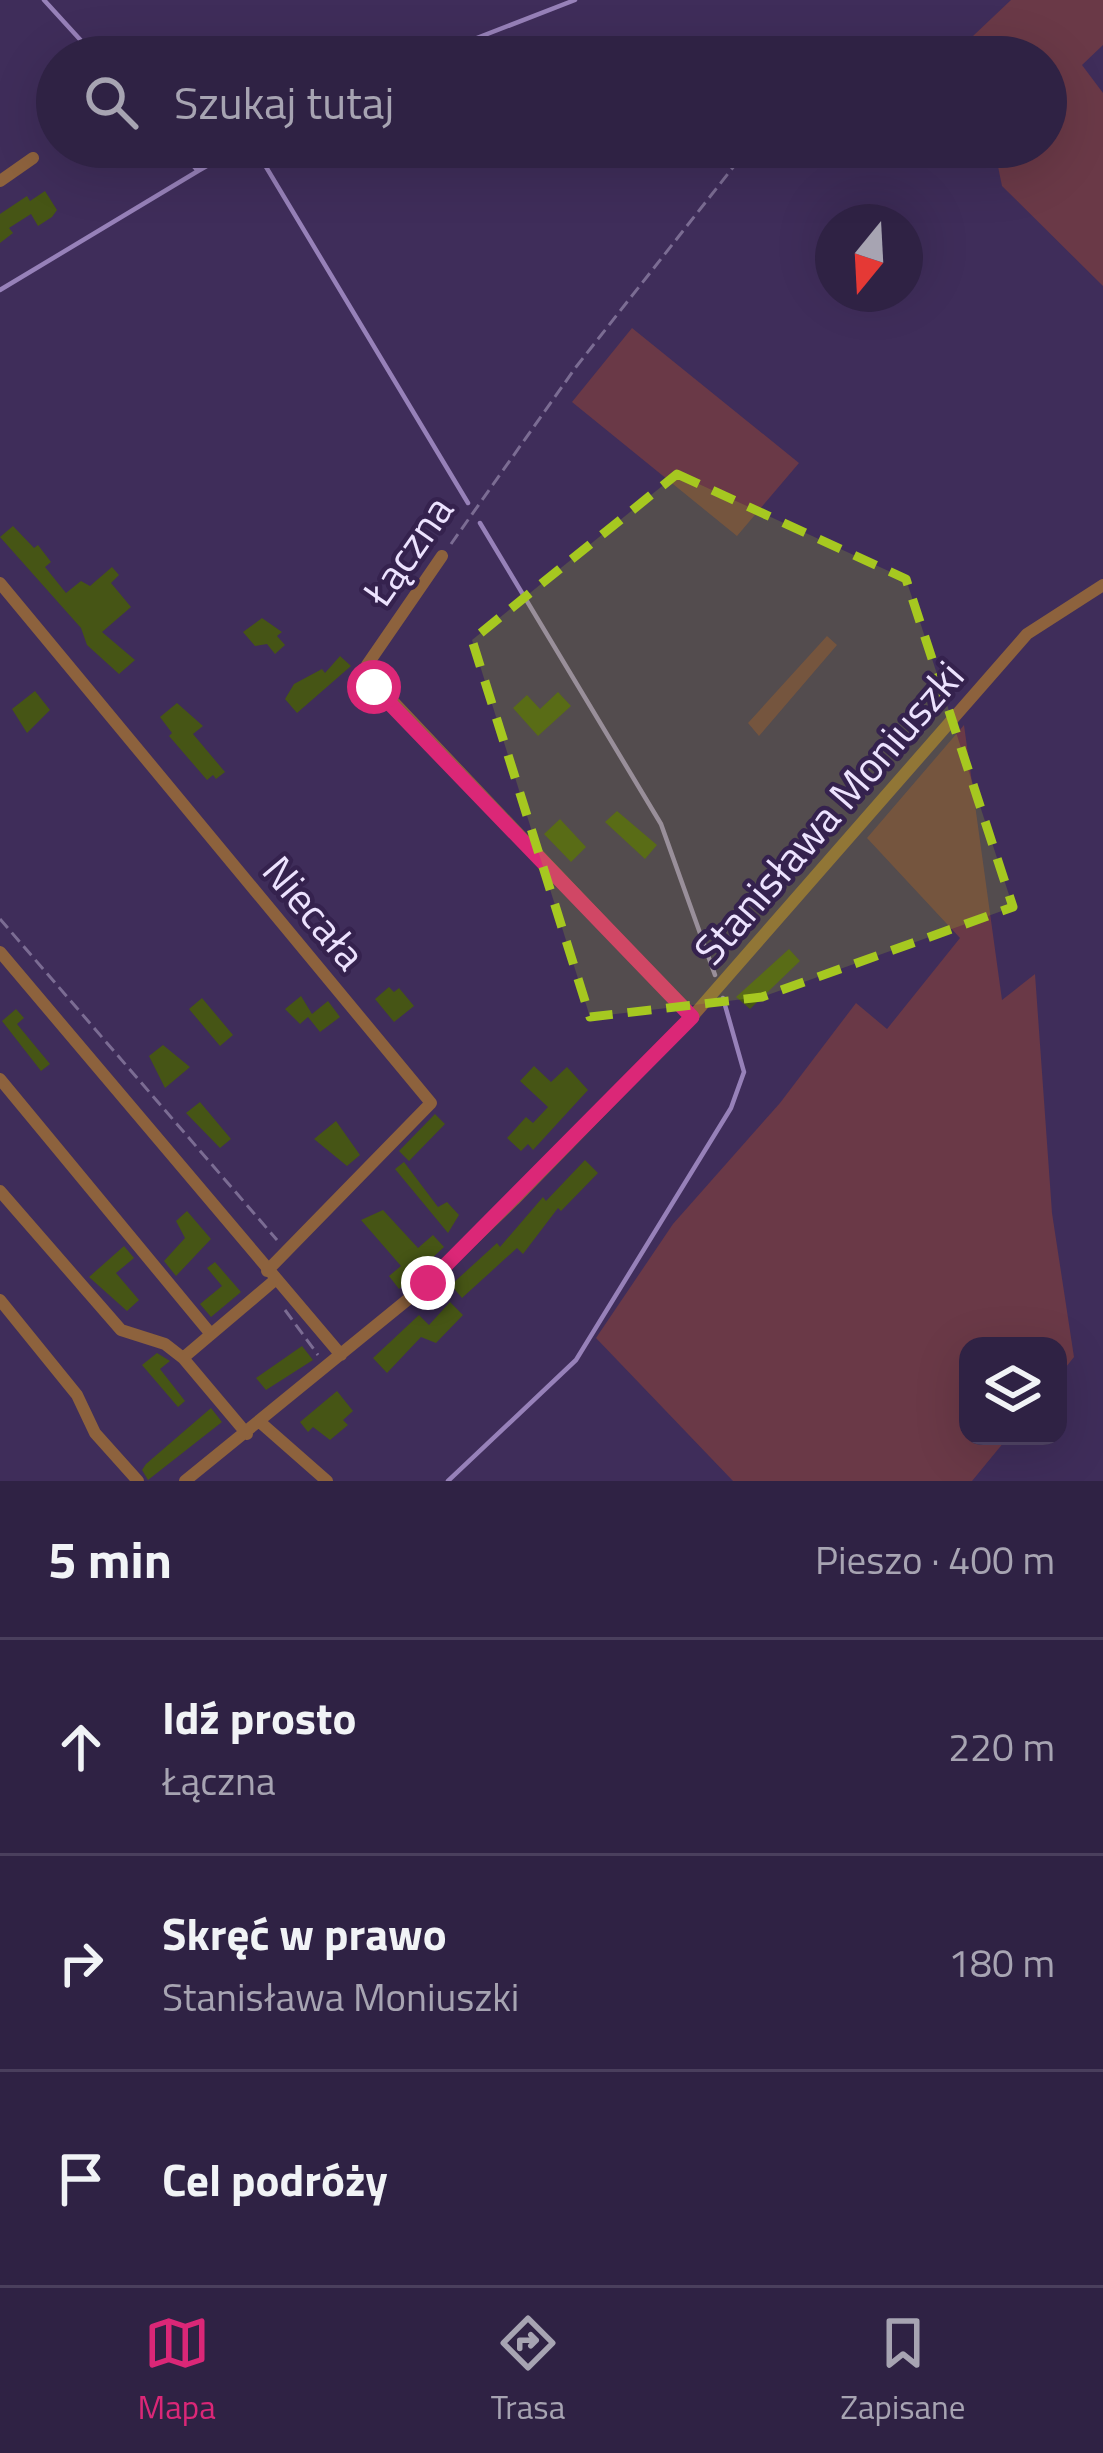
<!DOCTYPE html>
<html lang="pl">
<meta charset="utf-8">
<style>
:root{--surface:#2f2244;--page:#372a4b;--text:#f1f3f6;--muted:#a7a4b2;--line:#4a3f5d;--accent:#db2777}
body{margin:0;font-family:"Titillium Web",sans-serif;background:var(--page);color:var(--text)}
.controls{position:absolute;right:36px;bottom:36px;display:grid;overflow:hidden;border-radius:24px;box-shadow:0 12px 48px #0002}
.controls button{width:108px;height:108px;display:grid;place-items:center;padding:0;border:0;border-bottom:3px solid var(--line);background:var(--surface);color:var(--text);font:60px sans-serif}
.compass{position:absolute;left:815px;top:204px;width:108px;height:108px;border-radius:50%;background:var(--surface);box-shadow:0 12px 48px #0002;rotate:198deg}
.stop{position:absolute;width:36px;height:36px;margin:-27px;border:9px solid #db2777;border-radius:50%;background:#fff}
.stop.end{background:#db2777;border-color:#fff;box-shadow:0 3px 12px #0008}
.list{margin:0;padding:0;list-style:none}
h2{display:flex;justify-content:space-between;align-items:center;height:156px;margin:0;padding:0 48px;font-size:51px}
h2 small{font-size:39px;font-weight:400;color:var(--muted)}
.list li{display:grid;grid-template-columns:78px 1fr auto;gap:36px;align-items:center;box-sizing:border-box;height:216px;padding:0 48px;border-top:3px solid var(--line)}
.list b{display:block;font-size:45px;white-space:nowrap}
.list p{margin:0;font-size:39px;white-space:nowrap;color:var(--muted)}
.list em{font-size:39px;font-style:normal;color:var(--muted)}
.icon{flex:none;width:66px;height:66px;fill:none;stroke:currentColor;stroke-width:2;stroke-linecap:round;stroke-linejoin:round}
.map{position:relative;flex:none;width:1103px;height:1481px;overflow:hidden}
.search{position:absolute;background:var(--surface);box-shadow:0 12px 48px #0002;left:36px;right:36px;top:36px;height:132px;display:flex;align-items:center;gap:30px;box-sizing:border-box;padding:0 42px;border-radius:66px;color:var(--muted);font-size:45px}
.sheet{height:804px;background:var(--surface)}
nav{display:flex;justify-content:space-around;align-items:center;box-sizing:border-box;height:168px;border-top:3px solid var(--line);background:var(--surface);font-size:33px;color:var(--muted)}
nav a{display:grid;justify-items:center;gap:6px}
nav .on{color:var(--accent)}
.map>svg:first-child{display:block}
.green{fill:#6a3947}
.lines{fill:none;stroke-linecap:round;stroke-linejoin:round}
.stream{stroke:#9781b9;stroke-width:4.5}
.building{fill:#465515}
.path{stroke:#7b6c93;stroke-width:3;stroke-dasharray:12 6;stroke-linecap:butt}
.minor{stroke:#8d623d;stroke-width:12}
.route{stroke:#db2777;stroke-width:15}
.marked{fill:#a6c820;fill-opacity:0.2;stroke:#a6c820;stroke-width:9;stroke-dasharray:24 15;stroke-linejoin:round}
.labels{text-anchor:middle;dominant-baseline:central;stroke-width:9;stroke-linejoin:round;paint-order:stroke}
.street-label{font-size:42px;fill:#ece2fe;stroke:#35224e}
</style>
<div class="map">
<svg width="1103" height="1481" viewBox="0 0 1103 1481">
<rect width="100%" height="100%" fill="#3f2d5a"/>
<path class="green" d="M1011 0H1103V45L1082 65 1103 93V286L1002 186 994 147H1046V57H977L973 36Z
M632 328 799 463 737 536 572 402Z
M827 636 837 645 759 736 748 723Z
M964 725 1002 1000 1035 974 1052 1213 1074 1357 1058 1377V1346H968V1436H1009L972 1481H733L596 1338 673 1224 780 1103 856 1003 887 1029 960 938 867 838Z"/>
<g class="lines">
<path class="stream" d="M44 0 96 57
M428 57 575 0
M177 147 198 171 240 147
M254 147 468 503
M0 290 198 171
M480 523 661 824 715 975
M448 1481 576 1360 731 1108 744 1072 723 998"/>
</g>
<path class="building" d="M45 191 57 210 52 217 38 226 31 214 9 228 13 233 0 243V214L27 196 30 201Z
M13 526 34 548 38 545 51 562 45 567 66 593 81 581 90 586 112 567 119 575 111 583 131 607 102 632 135 660 119 674 87 645 81 628 0 537Z
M262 618 282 632 277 636 285 645 275 654 267 644 255 646 243 632Z
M340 656 351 666 297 713 285 699 294 684 322 669 325 673Z
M35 691 50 710 27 733 12 709Z
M558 692 571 706 538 736 513 708 527 695 540 709Z
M177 703 203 726 193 734 225 772 216 779 213 775 207 780 169 736 172 733 160 717Z
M617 811 657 845 645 859 605 822Z
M560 819 586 847 571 862 544 834Z
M789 949 800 961 750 1009 736 997Z
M389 987 394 992 399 988 414 1006 394 1022 375 999Z
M301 996 312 1014 328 1001 340 1017 320 1032 308 1017 300 1024 285 1009Z
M202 998 233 1035 220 1046 189 1009Z
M16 1009 24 1018 17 1024 50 1064 41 1071 2 1021Z
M163 1045 190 1067 165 1088 149 1056Z
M534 1066 551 1082 567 1067 588 1090 533 1150 528 1144 521 1151 507 1138 526 1117 533 1123 548 1107 520 1081Z
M200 1102 231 1139 220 1148 186 1113Z
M435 1114 445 1124 409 1161 399 1151Z
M336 1121 360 1155 347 1166 314 1139Z
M585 1160 598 1173 561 1211 558 1208 523 1254 517 1248 462 1298 451 1285 497 1243 500 1247 543 1197 546 1201Z
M404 1162 438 1207 447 1202 459 1215 448 1233 395 1169Z
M383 1210 418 1248 433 1235 444 1247 399 1289 389 1276 401 1266 361 1220Z
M187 1211 211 1239 176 1276 164 1261 185 1238 176 1221Z
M124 1246 134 1258 116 1273 139 1300 127 1311 89 1277Z
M215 1262 241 1292 211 1317 200 1304 222 1286 207 1268Z
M450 1302 463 1315 436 1343 421 1337 387 1373 373 1358 419 1315 429 1325Z
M302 1346 313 1360 266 1390 256 1378Z
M157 1353 170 1361 160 1369 185 1401 178 1407 142 1365Z
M337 1391 353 1411 343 1420 348 1425 330 1440 313 1427 308 1432 300 1422Z
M211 1408 222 1422 148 1480 142 1470 146 1464Z"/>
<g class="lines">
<path class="path" d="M451 544 576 367 749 147
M0 919 277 1240
M285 1310 318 1355"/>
<path class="minor" d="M0 181 33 158
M442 556 367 665V674L692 1017
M0 583 431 1103 267 1271
M0 952 341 1355
M0 1079 210 1333
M0 1191 121 1330 165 1344 183 1358 247 1434
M0 1300 77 1395 95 1433 138 1481
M183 1358 275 1280
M261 1423 327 1481
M185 1481 428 1283 514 1200 692 1017 1027 634 1103 585"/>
</g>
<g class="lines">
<path class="route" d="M374 687 692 1017 428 1283"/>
</g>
<path class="marked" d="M677 474 906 579 1013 907 762 997 590 1017 472 640Z"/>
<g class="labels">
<g class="street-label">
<text transform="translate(407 550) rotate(-55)">Łączna</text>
<text transform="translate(828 812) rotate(-49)">Stanisława Moniuszki</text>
<text transform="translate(315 912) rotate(50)">Niecała</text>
</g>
</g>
</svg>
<div class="controls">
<button><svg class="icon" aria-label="layers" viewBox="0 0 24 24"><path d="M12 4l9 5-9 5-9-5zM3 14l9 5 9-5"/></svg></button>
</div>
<svg class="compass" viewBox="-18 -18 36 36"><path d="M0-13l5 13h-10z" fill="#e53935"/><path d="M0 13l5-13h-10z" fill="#a7a4b2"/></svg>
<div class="stop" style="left:374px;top:687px"></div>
<div class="stop end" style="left:428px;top:1283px"></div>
<div class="search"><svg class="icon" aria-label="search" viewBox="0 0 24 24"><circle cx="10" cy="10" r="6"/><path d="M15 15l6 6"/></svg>Szukaj tutaj</div>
</div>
<section class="sheet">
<h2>5 min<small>Pieszo · 400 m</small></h2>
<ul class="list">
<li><svg class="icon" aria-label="ahead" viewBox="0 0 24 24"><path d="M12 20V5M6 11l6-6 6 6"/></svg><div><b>Idź prosto</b><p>Łączna</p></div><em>220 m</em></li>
<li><svg class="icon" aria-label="right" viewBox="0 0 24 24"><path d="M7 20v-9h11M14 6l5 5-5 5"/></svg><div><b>Skręć w prawo</b><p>Stanisława Moniuszki</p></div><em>180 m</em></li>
<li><svg class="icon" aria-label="arrive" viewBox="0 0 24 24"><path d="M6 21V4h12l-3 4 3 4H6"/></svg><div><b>Cel podróży</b></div></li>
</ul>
</section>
<nav>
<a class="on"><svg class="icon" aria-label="map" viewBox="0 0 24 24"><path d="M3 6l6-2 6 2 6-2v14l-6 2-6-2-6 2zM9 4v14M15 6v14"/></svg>Mapa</a>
<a><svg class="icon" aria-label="directions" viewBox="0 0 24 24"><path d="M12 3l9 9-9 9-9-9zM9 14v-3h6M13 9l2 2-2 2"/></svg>Trasa</a>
<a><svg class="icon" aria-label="saved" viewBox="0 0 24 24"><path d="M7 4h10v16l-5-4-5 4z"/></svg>Zapisane</a>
</nav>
